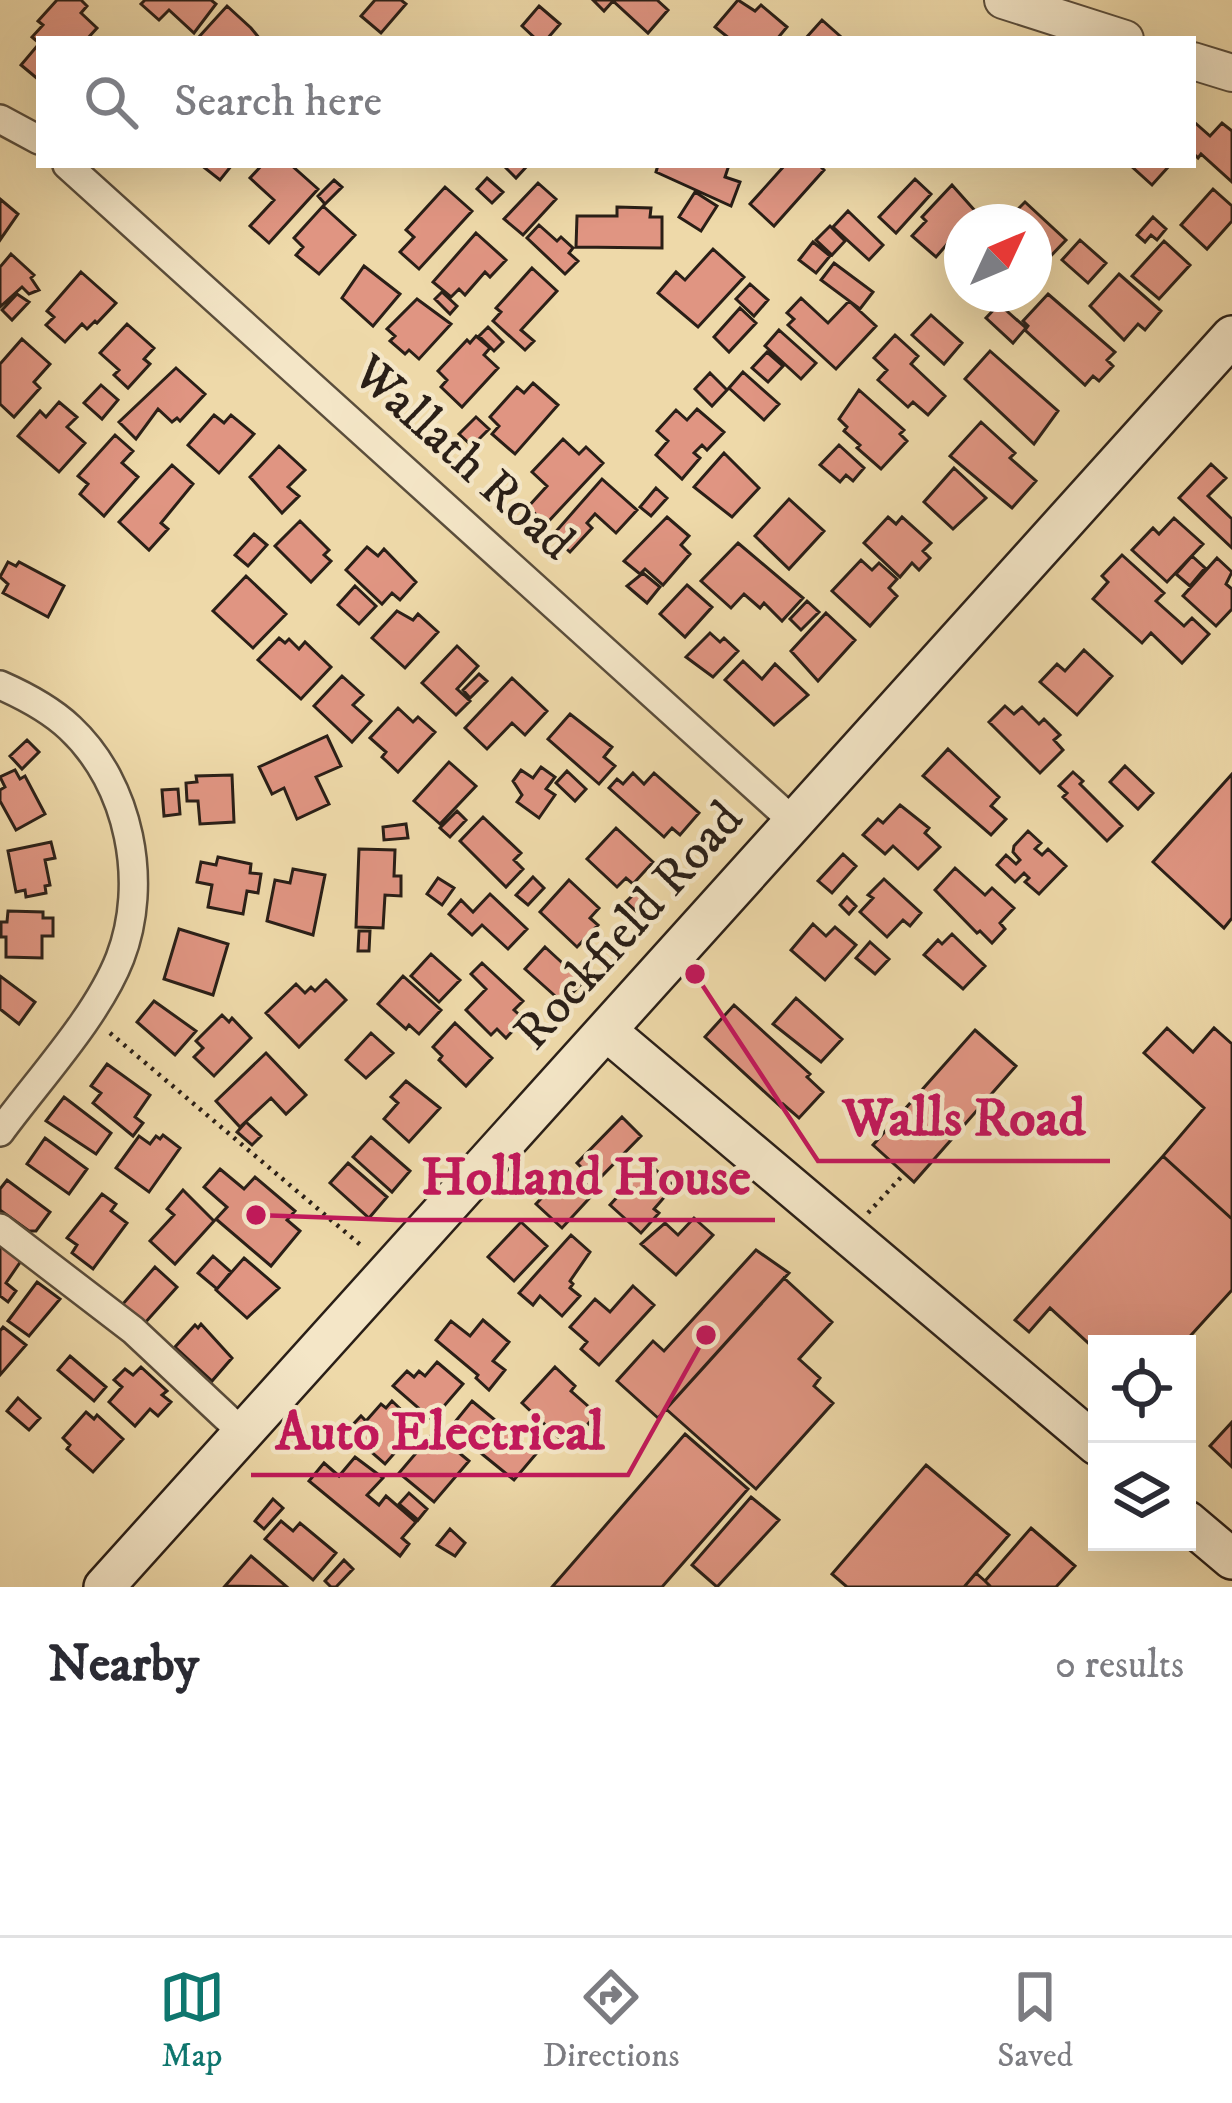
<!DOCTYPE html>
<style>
:root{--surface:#fff;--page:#f2f2f3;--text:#2b2b33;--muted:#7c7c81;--line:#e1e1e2;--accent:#0f766e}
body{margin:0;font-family:"IM FELL DW Pica",serif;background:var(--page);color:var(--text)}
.controls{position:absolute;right:36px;bottom:36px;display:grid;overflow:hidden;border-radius:0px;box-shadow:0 12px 48px #0002}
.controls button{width:108px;height:108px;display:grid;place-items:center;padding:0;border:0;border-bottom:3px solid var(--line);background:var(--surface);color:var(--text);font:60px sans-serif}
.compass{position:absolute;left:944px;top:204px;width:108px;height:108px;border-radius:50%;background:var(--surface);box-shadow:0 12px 48px #0002;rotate:46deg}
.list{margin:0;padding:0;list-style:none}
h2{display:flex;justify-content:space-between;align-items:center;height:156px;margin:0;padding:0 48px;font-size:51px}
h2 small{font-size:39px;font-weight:400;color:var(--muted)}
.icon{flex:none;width:66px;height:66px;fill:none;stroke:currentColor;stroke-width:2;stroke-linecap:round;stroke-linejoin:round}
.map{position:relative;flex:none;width:1232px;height:1587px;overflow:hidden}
.search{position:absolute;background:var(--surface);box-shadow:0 12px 48px #0002;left:36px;right:36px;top:36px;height:132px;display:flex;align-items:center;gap:30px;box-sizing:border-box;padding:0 42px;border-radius:0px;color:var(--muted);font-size:45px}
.sheet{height:348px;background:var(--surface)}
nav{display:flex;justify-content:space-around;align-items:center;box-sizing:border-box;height:168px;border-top:3px solid var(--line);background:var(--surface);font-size:33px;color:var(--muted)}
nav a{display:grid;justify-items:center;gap:6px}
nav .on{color:var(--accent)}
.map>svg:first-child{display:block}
.building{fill:#e09582;stroke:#2a1f17;stroke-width:3}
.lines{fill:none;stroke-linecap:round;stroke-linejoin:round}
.minor-casing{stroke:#5b4e3c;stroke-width:32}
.tertiary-casing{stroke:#5b4e3c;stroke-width:40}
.secondary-casing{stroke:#2a1f17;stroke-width:44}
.path{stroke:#2a1f17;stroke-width:4.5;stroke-dasharray:3 6;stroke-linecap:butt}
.minor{stroke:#f4e6c7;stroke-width:27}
.tertiary{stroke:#f4e6c7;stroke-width:36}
.secondary{stroke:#f4e6c7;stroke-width:39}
.labels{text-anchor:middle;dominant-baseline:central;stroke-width:9;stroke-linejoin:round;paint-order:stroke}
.street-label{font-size:51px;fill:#2a1f17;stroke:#f4e6c7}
.leader{fill:none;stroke:#c2185b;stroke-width:4.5}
.callout-dot{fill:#c2185b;stroke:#f4e6c7;stroke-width:4.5}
.callout-label{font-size:54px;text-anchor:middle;font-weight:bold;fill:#c2185b;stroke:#f4e6c7;stroke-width:9;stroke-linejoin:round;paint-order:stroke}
</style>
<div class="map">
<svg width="1232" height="1587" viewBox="0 0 1232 1587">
<rect width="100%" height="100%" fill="#eed9a9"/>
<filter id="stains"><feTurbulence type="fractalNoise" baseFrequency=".00167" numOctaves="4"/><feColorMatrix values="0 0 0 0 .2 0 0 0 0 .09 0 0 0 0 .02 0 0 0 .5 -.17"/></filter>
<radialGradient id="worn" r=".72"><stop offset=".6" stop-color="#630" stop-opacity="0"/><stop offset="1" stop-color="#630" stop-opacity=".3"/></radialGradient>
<path class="building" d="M57 0H81L87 6 81 13 97 28 87 39H39V43L32 37 43 25 38 21Z
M145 0H211L216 4 194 33 169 10 159 20 141 4Z
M375 0H401L406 4 381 33 361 16Z
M593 0H657L668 10 648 33 613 1 604 11Z
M738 0 755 11 761 5 787 27 777 39H730L715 27Z
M227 6 251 28 260 39H197Z
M539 6 560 24 547 39H536L522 26Z
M822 20 840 36 837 39H805Z
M37 46 39 47V80L21 65Z
M1193 121 1210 136 1222 123 1232 131V182L1201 154 1198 158 1193 153Z
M201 165H232L220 180Z
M262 165H291L318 189 269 243 250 226 274 200 250 178Z
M503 165H528L516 178Z
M658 165H729L725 177 740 182 731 206 656 172Z
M785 165H819L824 170 774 226 750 204Z
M1130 165H1170L1152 185Z
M487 178 503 192 492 203 477 189Z
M915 179 931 194 896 233 879 217Z
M334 180 342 187 325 204 318 196Z
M538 183 556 199 523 235 504 219Z
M952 185 985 222H962V242L955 235 936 257 912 236 926 221 922 217Z
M445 187 472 211 419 269 400 252 414 237 406 230Z
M1213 189 1232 206V221L1207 249 1181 225Z
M695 192 717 206 701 231 679 217Z
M0 199 18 214 0 240Z
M1025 202 1066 240 1046 261 1036 252 1034 255V222H1016L1019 219 1013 214Z
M323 206 355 235 319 274 296 255 303 247 294 238Z
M617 207 651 208 650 217H662V248L576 247 577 216H617Z
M848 211 883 245 869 260 833 227Z
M1153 217 1166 229 1157 240 1151 235 1145 242 1137 235Z
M539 225 557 241 561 237 573 248 569 253 578 261 565 274 527 238Z
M830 226 845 241 832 255 816 240Z
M476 233 506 260 490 277 485 272 465 295 459 289 451 297 433 282Z
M1080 240 1106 263 1088 283 1062 260Z
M1164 241 1190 265 1159 299 1132 276Z
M813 242 830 256 816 273 799 260Z
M713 249 744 277 698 327 658 293 676 272 685 280Z
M11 254 34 275 31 278 39 290 29 294 22 287 0 307V267Z
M834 263 873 292 860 309 821 280Z
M364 266 400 294 373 326 342 298Z
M532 268 557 291 521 330 534 341 525 350 493 321 501 312 496 308Z
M81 272 116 303 97 323 95 321 87 329 82 324 65 342 46 325 54 317 47 311Z
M1119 274 1161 311 1145 330 1138 324 1124 340 1090 306Z
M750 284 768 300 754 316 736 299Z
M442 292 457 306 450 314 435 299Z
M17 294 29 302 12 320 2 310Z
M1048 294 1115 352 1107 360 1113 366 1099 381 1093 376 1085 385 1025 330 1028 326 1023 321Z
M801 298 828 323 849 301 876 326 836 369 788 325 794 319 787 313Z
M417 299 451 324 419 359 409 350 405 354 390 341 395 336 387 329Z
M999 304 1026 328 1013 343 986 318Z
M740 308 756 323 729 352 714 337Z
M931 315 962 343 944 364 912 335Z
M127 324 154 348 144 359 150 364 128 388 114 375 119 370 100 353Z
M488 327 503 342 494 351 479 336Z
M779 330 816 363 801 379 765 346Z
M895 335 918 356 911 364 945 396 928 415 913 402 908 407 878 380 887 370 874 358Z
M476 336 490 348 484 355 498 368 462 407 441 387 447 380 438 371 467 340 470 343Z
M22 339 50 364 34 382 40 388 14 417 0 404V364Z
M990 351 1058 411 1034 444 965 379Z
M767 352 783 366 768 382 752 368Z
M176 368 205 394 180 421 177 418 172 422 158 409 136 439 119 422Z
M743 372 779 404 764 420 729 388Z
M710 373 727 390 712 406 695 389Z
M533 383 558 405 515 454 492 434 499 426 490 417 517 387 524 393Z
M101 385 118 400 102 419 84 403Z
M859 390 904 430 900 434 907 441 881 469 857 448 860 445 844 431 847 427 839 419Z
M59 402 77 417 67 427 85 443 59 472 18 436 40 411 46 417Z
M697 409 724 432 707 450 702 445 694 453 700 458 682 479 656 455 668 441 657 431 676 410 687 420Z
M214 415 224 423 231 415 254 434 219 473 188 445Z
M476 417 489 429 472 446 459 434Z
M981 422 1015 453 1010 458 1036 481 1012 508 950 456Z
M115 435 133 451 122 463 138 477 104 516 80 494 88 484 78 476Z
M563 439 579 454 586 447 603 463 546 524 528 507 547 486 532 472Z
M839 445 864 468 853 481 846 475 840 482 820 465Z
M279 446 305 470 288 487 299 496 282 513 250 477Z
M724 453 759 488 732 517 694 487Z
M1211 464 1226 478 1208 496 1232 519V548L1179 498Z
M172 465 193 484 161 523 168 529 149 550 119 522Z
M954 468 986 498 953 529 924 502Z
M602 479 637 510 616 533 595 514 587 523 592 528 570 552 552 536Z
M656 488 667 498 651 516 640 507Z
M789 499 824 531 789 569 755 536Z
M667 517 689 536 681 545 690 554 663 585 645 569 640 574 624 561Z
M888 517 896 524 902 517 931 543 923 551 930 558 919 570 912 563 900 577 864 543Z
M1174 518 1203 544 1167 582 1132 550 1153 528 1159 534Z
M300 521 329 550 324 555 331 561 311 582 275 546Z
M254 534 267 545 248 566 235 555Z
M738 543 803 598 782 621 764 603 760 608 744 594 731 608 701 581Z
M367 547 378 556 384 549 416 582 400 600 392 593 382 604 346 570Z
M1122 555 1164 593 1156 601 1184 626 1192 618 1209 634 1182 663 1151 633 1142 643 1093 599 1108 582 1102 576Z
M1192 556 1205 568 1190 586 1176 574Z
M1217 558 1232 572 1226 584 1232 589V609L1216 626 1183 596Z
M861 560 872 570 879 563 897 579 889 588 897 596 870 626 832 591Z
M8 562 16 566 19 562 64 586 48 617 3 593 8 584 0 577Z
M643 573 660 587 647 603 627 586Z
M246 576 286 614 253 648 213 611Z
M687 585 712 607 685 637 660 614Z
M355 586 376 606 359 624 338 605Z
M807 601 819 612 801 630 790 619Z
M397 611 413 620 418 614 438 632 405 668 372 638Z
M826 613 855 640 818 681 791 651Z
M710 633 720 642 724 638 738 651 713 677 686 657Z
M279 638 285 643 289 639 299 649 305 642 331 667 301 699 258 660Z
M457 646 478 666 457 689 470 701 456 715 422 683Z
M1084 650 1112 676 1077 715 1040 682 1057 664 1065 671Z
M743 661 762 679 775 664 808 695 774 725 725 680Z
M479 674 487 681 470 698 463 690Z
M342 676 363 695 353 705 371 721 352 742 314 706Z
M512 678 547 711 525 735 512 723 487 749 465 728Z
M1005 706 1014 714 1022 707 1039 724 1044 719 1060 735 1054 740 1063 750 1040 773 989 722Z
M398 708 413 722 418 717 435 732 398 772 382 757 386 752 370 738Z
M570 714 612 747 604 757 615 766 599 784 548 739Z
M327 736 341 766 316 777 329 804 297 819 284 788 272 794 259 767Z
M27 740 39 752 22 769 10 756Z
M948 749 999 797 991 806 1006 819 991 835 923 776Z
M449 762 476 786 440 824 414 801Z
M1125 766 1153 793 1138 809 1110 782Z
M541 767 555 777 546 789 555 795 539 818 517 802 522 795 513 781 521 770 533 778Z
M15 770 20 779 25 776 45 814 16 830 0 801V790L5 787 0 777Z
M567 771 586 789 575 801 556 783Z
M1073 772 1083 781 1080 784 1122 826 1107 841 1063 797 1067 793 1059 786Z
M633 773 644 784 654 773 699 813 680 835 672 828 664 837 609 788 617 779 623 784Z
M1232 774V918L1224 928 1153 862Z
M232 775 234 822 200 824 198 801H187L186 783 197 782 196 776Z
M178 789 180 814 164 816 162 790Z
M900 805 929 828 925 833 940 847 918 869 893 846 885 854 863 835 878 819 883 823Z
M457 811 466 820 450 837 440 828Z
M483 817 521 853 514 860 523 869 506 887 460 841Z
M406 824 408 838 384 840 383 827Z
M616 828 653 862 633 884 626 878 617 887 587 859Z
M1028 831 1041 843 1035 849 1042 855 1048 849 1066 866 1039 894 1025 882 1029 878 1024 873 1015 882 997 865 1006 855 1016 864 1020 860 1013 852 1014 846Z
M51 842 55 858 45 860 50 885 45 886 46 893 26 897 25 890 16 892 8 851Z
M359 849 395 850 394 876H401V896L385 895 383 928 356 927Z
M843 854 856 866 832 893 818 881Z
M218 857 251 864 250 873 261 874 258 893 247 891 243 914 208 907 212 885 197 882 201 862 216 865Z
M955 868 985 895 992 888 1014 908 1000 923 1005 929 992 943 980 931 977 933 935 890Z
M293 869 325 875 313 935 267 921 275 880 290 883Z
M533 877 544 888 528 905 516 895Z
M438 878 454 888 442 905 427 894Z
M884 879 921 913 910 926 903 920 887 937 860 912 873 898 868 895Z
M569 880 599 908 590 918 598 925 577 947 540 912Z
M641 887 650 895 636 911 626 902Z
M490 894 527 929 508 949 482 925 472 935 449 914 461 900 473 912Z
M847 897 856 906 849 914 840 905Z
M8 911 43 912V918H53V936H42V958L6 957V937H1V922H7Z
M813 924 826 936 835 927 856 945 825 980 791 950Z
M179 929 228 944 213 995 164 979Z
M359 931H370L369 951H358Z
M952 934 985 966 963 989 924 955 938 940 942 944Z
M870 942 889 959 875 974 856 958Z
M545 947 583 982 563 1003 525 969Z
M431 954 460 980 439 1002 411 976Z
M482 963 523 1001 514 1010 524 1019 506 1038 497 1029 491 1035 466 1010 486 989 471 974Z
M0 976 35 1002 19 1024 0 1009Z
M403 976 441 1010 419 1034 409 1025 406 1029 378 1004Z
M326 980 346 1000 299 1047 266 1013 296 984 305 993 311 987 315 991Z
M796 998 842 1039 821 1062 773 1024Z
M154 1001 196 1031 175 1055 137 1022Z
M734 1005 810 1074 807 1077 823 1092 799 1118 783 1104 781 1107 705 1037Z
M222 1015 229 1022 232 1018 251 1038 214 1076 194 1057 203 1048 196 1041Z
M455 1023 492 1058 466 1086 439 1060 442 1056 433 1047Z
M1167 1028 1193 1052 1214 1028 1232 1044V1219L1163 1156 1204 1108 1144 1053Z
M975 1030 1016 1066 914 1182 873 1145Z
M371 1033 393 1053 366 1078 346 1060Z
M266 1053 306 1095 286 1114 271 1098 240 1127 216 1101Z
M107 1064 150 1095 135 1117 143 1123 133 1136 93 1103 101 1093 91 1086Z
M406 1081 440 1108 409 1142 384 1119 398 1103 391 1097Z
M64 1097 111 1133 96 1154 46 1121Z
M622 1117 641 1136 596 1182 577 1163Z
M246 1122 261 1136 252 1145 237 1132Z
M163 1135 180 1148 149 1192 116 1168 139 1136 150 1144 156 1136 160 1139Z
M371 1137 410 1171 392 1192 353 1157Z
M45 1138 87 1169 69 1194 27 1164Z
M1163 1156 1232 1219V1290L1183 1344H1097V1351L1050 1308 1029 1332 1015 1320Z
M348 1163 387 1197 369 1218 330 1183Z
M648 1163 674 1186 654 1209 659 1213 641 1233 610 1205Z
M220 1169 244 1189 255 1177 295 1211 287 1220 300 1231 271 1266 216 1219 227 1207 204 1187Z
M569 1169 595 1192 562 1228 536 1204Z
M7 1180 50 1212 36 1231H29L0 1210V1189Z
M183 1190 214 1221 175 1264 150 1241 174 1215 167 1209Z
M102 1194 116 1204 111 1211 127 1223 93 1269 72 1253 77 1245 67 1238Z
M694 1218 713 1235 676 1275 641 1244 665 1223 678 1235Z
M521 1222 547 1246 514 1281 488 1257Z
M571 1235 590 1252 570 1281 573 1284 570 1288 580 1296 562 1316 540 1296 533 1305 519 1293Z
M0 1241 23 1258 6 1283 16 1291 8 1302 0 1296Z
M756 1250 789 1273 658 1418 617 1381 653 1341 664 1351Z
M213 1256 231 1272 217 1289 198 1273Z
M244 1258 279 1288 247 1318 216 1290Z
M155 1267 177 1287 144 1324 122 1305Z
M784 1278 832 1322 799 1359 820 1378 814 1386 833 1403 756 1489 666 1409Z
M37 1282 60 1299 29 1336 8 1321Z
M633 1286 654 1305 599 1365 581 1349 587 1342 570 1327 595 1299 610 1312Z
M483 1320 509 1342 493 1361 505 1370 489 1390 476 1378 478 1375 436 1340 451 1321 470 1336Z
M201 1324 232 1358 212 1381 175 1347 195 1325 198 1328Z
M3 1327 26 1345 0 1375V1331Z
M70 1356 106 1387 94 1401 58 1370Z
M437 1362 463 1384 432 1420 393 1386 407 1371 414 1377 419 1371 425 1376Z
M141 1367 167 1391 162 1395 171 1402 158 1416 150 1409 135 1426 109 1402 122 1387 114 1380 125 1369 133 1375Z
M555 1367 575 1386 571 1391 597 1414 568 1446 522 1403Z
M18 1398 40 1418 29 1430 7 1411Z
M392 1401 413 1421 407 1428 412 1433 385 1464 347 1431 361 1416 366 1421 381 1404 386 1408Z
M472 1401 536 1454 514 1480 450 1428Z
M86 1412 94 1419 97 1415 123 1439 93 1472 67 1449 70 1445 63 1438Z
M1232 1422V1467L1210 1446Z
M434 1432 469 1461 434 1502 399 1473Z
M685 1434 748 1489 662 1587H552Z
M355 1457 383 1478 367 1495 379 1505 386 1496 416 1522 402 1538 409 1544 400 1556 309 1481 324 1463 339 1476Z
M926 1465 1009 1535 964 1587H847L832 1574Z
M409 1493 427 1509 418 1520 399 1504Z
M751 1497 779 1520 717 1587 692 1565Z
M273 1499 283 1508 264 1529 255 1521Z
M281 1521 293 1531 300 1523 336 1553 313 1580 265 1539Z
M1031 1528 1075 1566 1056 1587H991L985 1581Z
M450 1529 465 1543 455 1556 437 1545Z
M251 1556 287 1587 225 1586Z
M344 1560 353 1569 336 1587H331L325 1581Z
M976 1573 985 1581 991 1587H964Z"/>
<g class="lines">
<defs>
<path id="minor" d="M0 119 39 140
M67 165 794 822
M0 685C25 696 50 709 70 728 130 784 149 883 120 958 97 1017 38 1080 0 1132
M0 1228 133 1330 244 1434"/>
<path id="tertiary" d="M1003 0 1125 39
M1193 61 1232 73"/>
<path id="secondary" d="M608 1032 1097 1445
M1187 1521 1232 1559
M104 1587 1232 336"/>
</defs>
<use href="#minor" class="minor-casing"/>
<use href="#tertiary" class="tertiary-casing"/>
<use href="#secondary" class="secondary-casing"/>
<path class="path" d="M110 1033 363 1247
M868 1213 905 1173"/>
<use href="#minor" class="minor"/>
<use href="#tertiary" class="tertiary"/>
<use href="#secondary" class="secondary"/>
</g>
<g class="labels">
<g class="street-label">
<text transform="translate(463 458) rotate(42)">Wallath Road</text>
<text transform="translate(629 926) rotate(-48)">Rockfield Road</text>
</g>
</g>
<path class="leader" d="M695 974L818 1161H1110M256 1215L397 1220H775M706 1335L628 1475H251"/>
<g class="callout-dot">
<circle cx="695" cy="974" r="12"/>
<circle cx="256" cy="1215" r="12"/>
<circle cx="706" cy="1335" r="12"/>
</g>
<g class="callout-label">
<text x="964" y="1135">Walls Road</text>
<text x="586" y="1194">Holland House</text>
<text x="440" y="1449">Auto Electrical</text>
</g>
<rect width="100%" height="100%" filter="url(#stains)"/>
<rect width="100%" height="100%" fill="url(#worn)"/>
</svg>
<div class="controls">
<button><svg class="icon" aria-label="locate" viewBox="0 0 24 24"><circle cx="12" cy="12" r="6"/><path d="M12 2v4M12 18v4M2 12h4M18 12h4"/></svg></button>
<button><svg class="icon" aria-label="layers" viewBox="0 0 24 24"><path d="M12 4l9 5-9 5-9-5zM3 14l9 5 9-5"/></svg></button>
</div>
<svg class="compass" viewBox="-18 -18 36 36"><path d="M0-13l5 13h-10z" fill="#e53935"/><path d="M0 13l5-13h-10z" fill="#7c7c81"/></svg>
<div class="search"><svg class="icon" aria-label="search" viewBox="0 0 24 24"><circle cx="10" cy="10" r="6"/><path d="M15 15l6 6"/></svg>Search here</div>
</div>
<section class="sheet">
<h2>Nearby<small>0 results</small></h2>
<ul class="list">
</ul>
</section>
<nav>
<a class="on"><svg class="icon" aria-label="map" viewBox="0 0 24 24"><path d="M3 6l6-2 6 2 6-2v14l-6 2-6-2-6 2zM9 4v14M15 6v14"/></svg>Map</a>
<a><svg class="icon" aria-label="directions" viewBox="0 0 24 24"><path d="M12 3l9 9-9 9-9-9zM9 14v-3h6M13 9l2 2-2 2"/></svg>Directions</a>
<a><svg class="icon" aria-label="saved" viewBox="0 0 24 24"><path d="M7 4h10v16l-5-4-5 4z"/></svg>Saved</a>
</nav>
